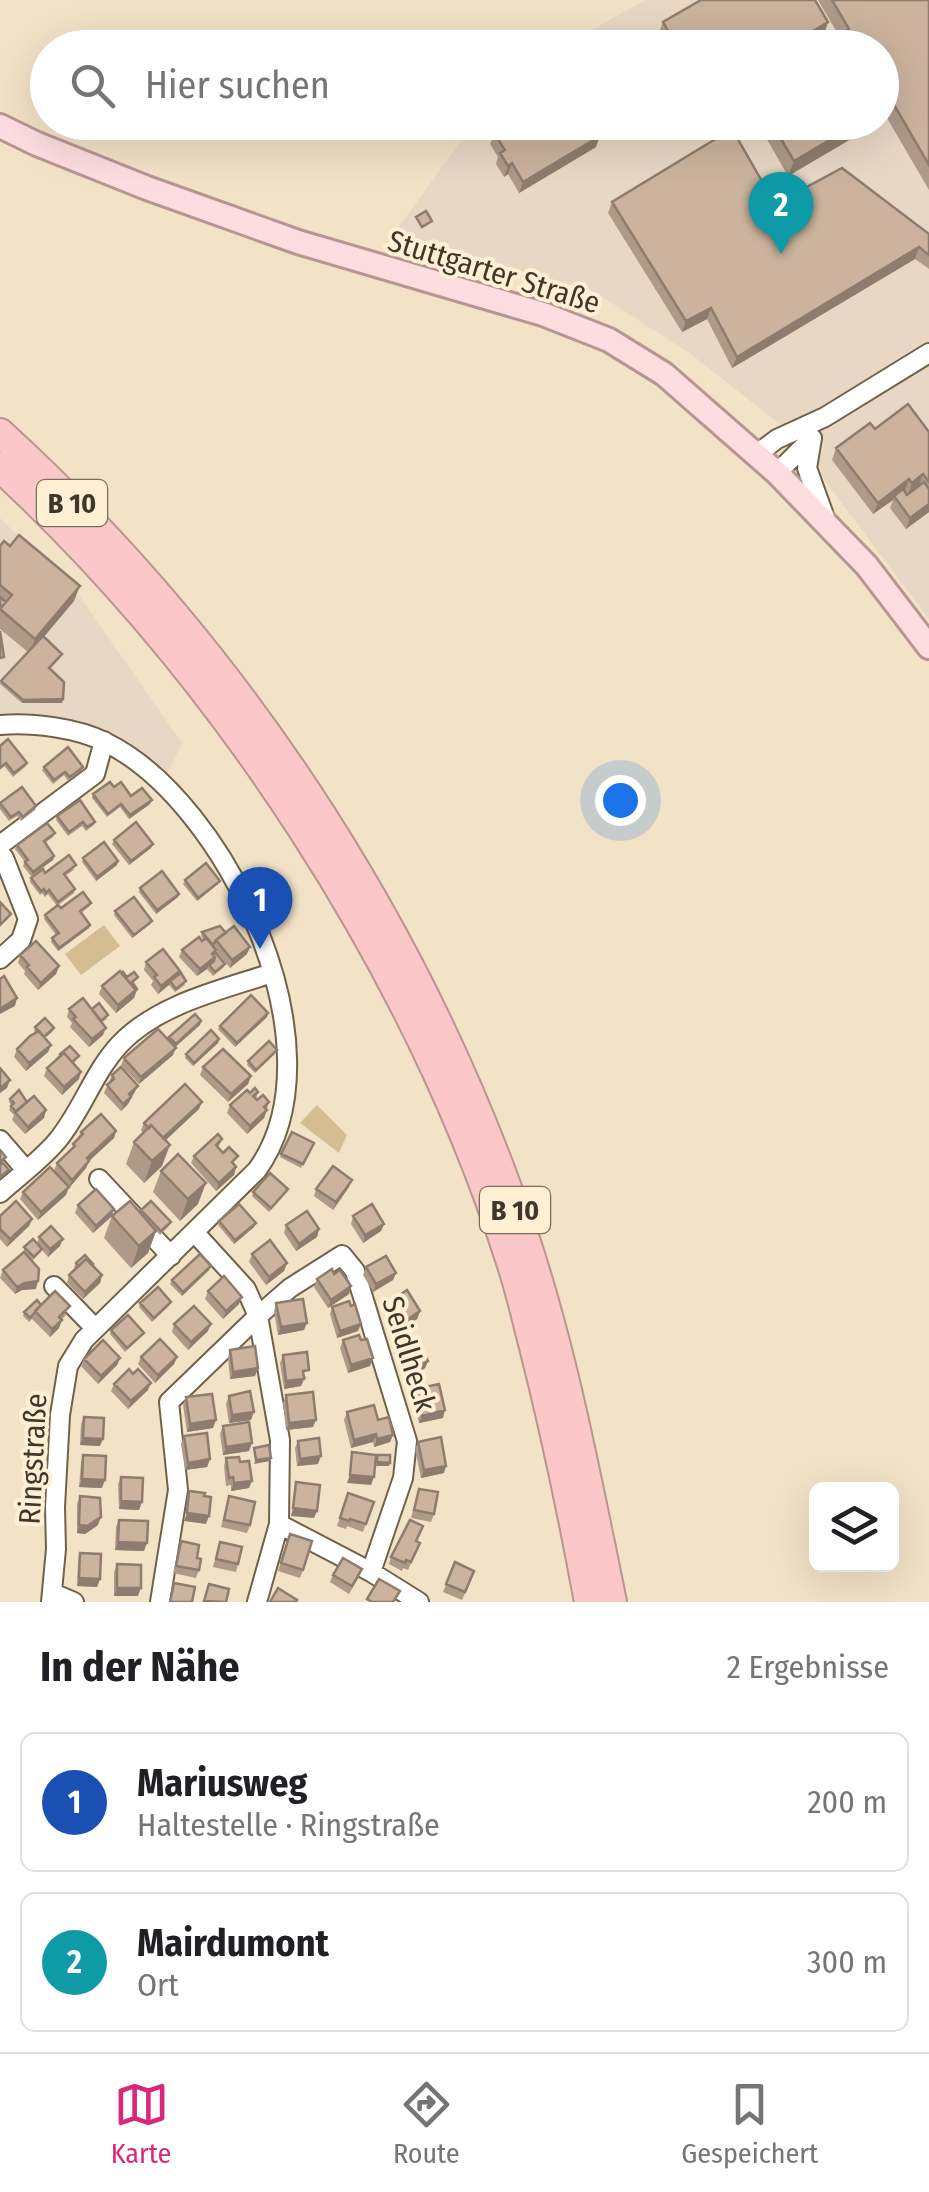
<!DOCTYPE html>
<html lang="de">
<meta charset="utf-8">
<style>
:root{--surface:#fff;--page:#f2f2f2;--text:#202124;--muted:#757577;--line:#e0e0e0;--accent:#db2777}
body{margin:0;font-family:"Fira Sans Condensed",sans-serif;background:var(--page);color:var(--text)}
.controls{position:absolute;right:30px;bottom:30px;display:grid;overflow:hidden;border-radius:15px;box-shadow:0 10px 40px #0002}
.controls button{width:90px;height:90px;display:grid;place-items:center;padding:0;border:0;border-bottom:2px solid var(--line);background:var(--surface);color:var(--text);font:50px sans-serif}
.you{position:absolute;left:620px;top:800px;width:35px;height:35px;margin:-25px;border:8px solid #fff;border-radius:50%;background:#1a73e8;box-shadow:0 0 0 15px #1a73e833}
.badge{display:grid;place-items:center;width:65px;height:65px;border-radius:50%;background:var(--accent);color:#fff;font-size:32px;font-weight:700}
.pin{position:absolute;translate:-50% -82px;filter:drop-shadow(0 2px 5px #0008)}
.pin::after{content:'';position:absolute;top:52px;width:35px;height:30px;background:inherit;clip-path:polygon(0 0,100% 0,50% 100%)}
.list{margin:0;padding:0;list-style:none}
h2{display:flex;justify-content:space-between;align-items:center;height:130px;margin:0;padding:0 40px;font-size:42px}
h2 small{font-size:32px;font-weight:400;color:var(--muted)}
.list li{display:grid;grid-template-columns:65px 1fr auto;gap:30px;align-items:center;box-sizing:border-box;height:140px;margin:0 20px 20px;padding:0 20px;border:2px solid var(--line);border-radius:15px}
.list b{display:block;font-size:38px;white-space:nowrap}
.list p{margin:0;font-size:32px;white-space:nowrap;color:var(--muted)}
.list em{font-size:32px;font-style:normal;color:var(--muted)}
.icon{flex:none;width:55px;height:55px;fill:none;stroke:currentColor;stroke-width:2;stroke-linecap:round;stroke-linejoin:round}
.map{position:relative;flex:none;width:929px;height:1602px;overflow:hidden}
.search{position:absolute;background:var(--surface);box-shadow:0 10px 40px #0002;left:30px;right:30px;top:30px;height:110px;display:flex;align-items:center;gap:25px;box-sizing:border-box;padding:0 35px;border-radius:55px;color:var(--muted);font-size:38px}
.sheet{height:450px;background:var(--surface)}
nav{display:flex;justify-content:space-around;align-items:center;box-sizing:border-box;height:140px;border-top:2px solid var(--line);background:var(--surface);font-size:28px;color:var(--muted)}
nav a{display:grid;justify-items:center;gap:5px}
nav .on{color:var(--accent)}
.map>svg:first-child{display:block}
.industrial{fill:#e8d7c5}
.green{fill:#d5bd92}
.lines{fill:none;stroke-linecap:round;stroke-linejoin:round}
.minor-casing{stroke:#706249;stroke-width:22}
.major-casing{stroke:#b99592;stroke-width:28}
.highway-casing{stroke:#b99592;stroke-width:32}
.minor{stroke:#fff;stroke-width:18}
.major{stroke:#fddddf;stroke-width:22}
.highway{stroke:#fbc7c9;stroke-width:28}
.wall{fill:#af9a87}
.shaded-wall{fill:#8e7d6e}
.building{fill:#cbb39d;stroke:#8e7d6e;stroke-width:2.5}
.labels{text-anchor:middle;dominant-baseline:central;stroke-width:8;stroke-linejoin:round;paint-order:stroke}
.shield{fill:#ffefd3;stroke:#786e5e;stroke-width:2.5}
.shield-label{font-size:28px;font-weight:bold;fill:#3e372c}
.street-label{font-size:30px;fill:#3e372c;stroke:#ffefd3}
</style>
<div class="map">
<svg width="929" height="1602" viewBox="0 0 929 1602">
<rect width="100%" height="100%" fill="#f2e2c6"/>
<path class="industrial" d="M645 0H929V619L786 429 691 354 593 291 484 260 385 246 474 123 882 122V48L561 47Z
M0 518 80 597 182 743 163 782 104 741 0 725Z"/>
<path class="green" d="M104 925 120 946 81 975 65 954Z
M317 1105 347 1135 339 1153 300 1123Z"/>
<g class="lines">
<defs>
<path id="minor" d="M812 438 807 468 825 518
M757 454 777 439 825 417 929 353
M777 473 811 439
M0 725C31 722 77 728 105 742 227 801 344 1050 257 1170L84 1340 68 1366 60 1415 55 1507 56 1549 51 1602
M0 845 95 774 104 741
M0 853 4 858 28 919 21 940 0 959
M0 1140 26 1170
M99 1179 171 1256
M0 1193C19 1176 41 1160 57 1141 82 1111 93 1073 120 1044 158 1004 221 990 272 973
M195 1233 246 1289 258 1316 280 1440 279 1524 257 1602
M54 1286 95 1328
M279 1524 371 1572
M53 1593 74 1602
M160 1602 178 1490 169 1402 258 1316 290 1288 342 1255 355 1271 407 1441 403 1478 371 1572 419 1602"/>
<path id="major" d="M0 126 37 144 147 188 298 242 543 314 609 340 664 374 777 473 867 566 929 647"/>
<path id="highway" d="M0 433C228 641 407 909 511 1199 559 1330 584 1466 612 1602
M0 467C226 676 417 969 511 1262 520 1289 526 1316 533 1343 555 1429 573 1515 589 1602"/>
</defs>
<use href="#minor" class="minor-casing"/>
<use href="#major" class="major-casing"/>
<use href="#highway" class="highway-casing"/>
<use href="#minor" class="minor"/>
<use href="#major" class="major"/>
<use href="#highway" class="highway"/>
</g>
<path class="wall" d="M818 0H929V190L887 118Z
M663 22H828L823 37 805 48H664L657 37Z
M757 122H880L788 176Z
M597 130 596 147 519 193 508 174 504 177 496 164 498 157 490 144 494 133Z
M612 202 929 234V269L915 259 732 368 707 319 682 332 608 213Z
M929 432V512L906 529 890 508 893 500 873 514 832 460 836 448Z
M0 546 74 601 44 637 60 658 50 669 63 699 62 703H22L0 684 1 681 28 652 0 629Z
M0 746 27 763 25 767 13 777 5 767Z
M44 767H83L81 771 68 781 64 775 53 784 42 770Z
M114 787 131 796 150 804 129 819 120 807 107 817 92 798 93 794Z
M0 804 36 806 35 810 21 821 17 816 9 821 0 809Z
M57 816 95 822 94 825 86 831 82 826 68 836 56 820Z
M55 833 53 837 45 843 54 856 53 860 31 876 23 866 25 862 15 849 17 845Z
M114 840 153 844 151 848 129 865 112 844Z
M83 858 118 861 117 865 96 881 82 862Z
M75 869 65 876 75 889 74 893 57 906 48 894 45 897 42 893 40 895 30 882 31 878 45 873Z
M185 880 220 881 218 884 197 901 183 884Z
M140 888 179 894 178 897 156 914 139 892Z
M91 903 90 906 81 913 90 925 89 928 58 951 51 942 52 938 56 935 44 919 45 915 61 908Z
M115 911 150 924 132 938 114 915Z
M202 932 226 933 247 954 230 968 216 951 214 954 225 964 223 968 213 976 207 969 197 976 179 957 182 950 204 940 201 936Z
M20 955 59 966 56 974 38 990 24 974 25 971 18 963Z
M146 962 179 975 185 985 175 992 169 985 158 994 151 985 153 981 144 970Z
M127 977H138L133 984 137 989 134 998 116 1013 99 994 102 986Z
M69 1009H92L107 1019 102 1022 103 1035 89 1047 70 1027 72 1023 67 1017Z
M267 1017 235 1047 218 1029 220 1026Z
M200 1025 175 1047 173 1055 139 1084 121 1065 124 1058Z
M35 1027 54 1028 52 1032 45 1038 51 1045 48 1052 26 1071 14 1057 17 1049 35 1032 34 1031Z
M219 1039 218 1043 193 1066 185 1058 186 1054Z
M276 1053 255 1073 247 1065 248 1061Z
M60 1054 79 1056 74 1063 79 1079 62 1095 44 1076 47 1068Z
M203 1067 251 1076 248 1084 228 1102 200 1075Z
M112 1075 138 1086 128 1104 121 1111 104 1093Z
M258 1092 256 1099 257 1100 269 1102 264 1118 247 1134 227 1113 230 1105 250 1093Z
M10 1099 27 1102 46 1110 44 1118 25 1134 12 1120 14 1115 9 1110 11 1105 9 1102Z
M199 1109 166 1140 162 1166 144 1183 126 1164 134 1142 143 1133 141 1130 144 1123Z
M116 1131 114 1138 89 1161 86 1168 69 1188 54 1171 57 1163 71 1150 81 1132Z
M292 1132 314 1143 301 1168 280 1157Z
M222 1139 218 1148 235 1164 236 1167 234 1175 216 1191 191 1163 194 1156Z
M161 1171 198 1204 180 1221 153 1192Z
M349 1187 333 1210 314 1196 316 1189Z
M288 1189 286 1193 269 1212 252 1196 253 1192Z
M23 1192 66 1195 38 1220 20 1199Z
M78 1205 114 1209 111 1217 93 1233 75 1213Z
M141 1210 169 1226 160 1235 156 1231 148 1253 131 1268 104 1238 112 1216 140 1213Z
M0 1216 32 1219 29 1226 7 1247 0 1239Z
M353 1216 384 1224 381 1231 363 1243 351 1224Z
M219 1221 256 1223 254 1227 234 1244 218 1225Z
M286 1225 319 1229 317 1237 296 1251 284 1233Z
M39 1237 60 1246 48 1257 42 1250 32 1261 36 1289 22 1290 15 1294 0 1278 3 1270 24 1252V1247L37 1244Z
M252 1254 287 1263 284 1271 266 1285 249 1262Z
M76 1263 93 1265 102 1275 100 1283 83 1299 67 1283 69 1275 76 1269 74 1267Z
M366 1267 396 1273 393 1280 373 1292 363 1275Z
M209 1270 182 1296 170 1284 172 1280Z
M334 1274 351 1286 349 1294 328 1308 314 1287 317 1279Z
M208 1291 239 1304 223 1319 205 1299Z
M389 1302 420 1311 417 1319 399 1331 386 1310Z
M140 1303 169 1306 152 1322 139 1307Z
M276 1303 304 1330 278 1335 274 1311Z
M41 1305 67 1314 61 1320 59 1328 50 1337 32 1319 29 1322 23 1316 24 1312Z
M332 1307 358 1331 337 1338 330 1314Z
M174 1324 208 1331 188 1350 172 1332Z
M111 1330 144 1333 142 1336 125 1352 110 1334Z
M343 1340H361L370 1366 348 1373 340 1348Z
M398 1349 428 1361 425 1368 408 1379 395 1357Z
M230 1350 258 1368 255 1376 230 1379 228 1357Z
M283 1355 307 1378H304L301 1386 284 1389 280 1363Z
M141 1357H177L174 1364 155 1383 138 1364Z
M120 1358 117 1365 98 1384 81 1366 84 1359Z
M133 1374 148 1390 128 1409 111 1391 114 1384Z
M416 1389 443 1418 419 1423 413 1397Z
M286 1395 313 1427 286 1430 283 1403Z
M229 1396 251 1420 229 1423 226 1404Z
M186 1397 213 1428 187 1432 183 1405Z
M347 1412 378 1420 393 1435 390 1442 374 1447 373 1442 351 1448 344 1420Z
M84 1417 100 1446 80 1445 81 1424Z
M223 1426 249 1451 223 1455 220 1434Z
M184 1436 210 1459 207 1467 185 1470 181 1444Z
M298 1441 318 1464 297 1466 295 1448Z
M418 1442 444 1473 421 1478 415 1449Z
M83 1455 102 1488 79 1487 81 1463Z
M226 1458 240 1462 249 1488 231 1491V1485L226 1486 224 1466Z
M121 1477 139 1510 119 1509 118 1484Z
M419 1489 434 1514 431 1522 411 1518Z
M348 1493 374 1502 363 1532 347 1526 346 1529 337 1526Z
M80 1496 98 1525 85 1534 77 1533V1504Z
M229 1496 250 1525 247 1533 221 1527Z
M119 1520 144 1551 115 1550 116 1527Z
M290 1534 303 1570 300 1578 278 1571Z
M181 1541 199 1570 196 1578 173 1573Z
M220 1542 238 1564 236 1572 213 1567Z
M416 1542 420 1543 408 1570 403 1568 402 1571 389 1564 391 1557Z
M80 1553 100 1579 97 1587 77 1586 78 1561Z
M455 1562 474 1571 462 1600 443 1592Z
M117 1564 138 1596H114V1572Z
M333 1575 359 1577 349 1594 330 1582Z"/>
<path class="shaded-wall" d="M828 22 823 37 805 48H785Z
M893 103 887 118 882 122V110Z
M594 122H609L589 135Z
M860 122H880L788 176 794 161Z
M600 136 596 147 519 193 523 182Z
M512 163 508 174 504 177 508 166Z
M919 247 915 259 732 368 737 357Z
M711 308 707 319 682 332 686 321Z
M923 474 919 486 908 495 912 483Z
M909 479 905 491 894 496 893 500 873 514 878 503Z
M929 504V512L906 529 910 518Z
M80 586 74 601 29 654 35 639Z
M63 699 62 703H22L23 700Z
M152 800 150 804 129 819 130 815Z
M153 844 151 848 129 865 131 861Z
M54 856 53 860 31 876 33 872Z
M118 861 117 865 96 881 97 877Z
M220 881 218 884 197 901 198 898Z
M179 894 178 897 156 914 157 910Z
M152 921 150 924 132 938 134 935Z
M90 925 89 928 58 951 59 948Z
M250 947 247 954 230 968 232 960Z
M215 957 212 965H209L207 969 197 976 200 969Z
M59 966 56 974 38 990 41 983Z
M180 971 178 978 170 981 169 985 158 994 161 986Z
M137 989 134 998 116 1013 118 1005Z
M17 998 15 1006 0 1014V1009Z
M268 1013 267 1017 235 1047 237 1043Z
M201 1021 200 1025 174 1048 176 1044Z
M106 1028 103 1035 89 1047 92 1039Z
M219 1039 218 1043 193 1066 194 1063Z
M51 1045 48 1052 26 1071 29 1063Z
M176 1048 173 1055 139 1084 141 1077Z
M81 1072 79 1079 62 1095 64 1087Z
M251 1076 248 1084 228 1102 231 1094Z
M10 1080 7 1088 0 1093V1088Z
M138 1086 128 1104 121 1111 129 1094Z
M202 1102 199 1109 157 1148 160 1140Z
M46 1110 44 1118 25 1134 28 1127Z
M267 1110 264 1118 247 1134 250 1126Z
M116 1131 114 1138 89 1161 86 1168 69 1188 72 1180 87 1158Z
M170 1145 162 1166 144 1183 152 1161Z
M236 1167 234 1175 216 1191 219 1183Z
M352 1180 349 1187 333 1210 336 1202Z
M206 1183 198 1204 180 1221 188 1199Z
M69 1187 66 1195 38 1220 41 1212Z
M114 1209 111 1217 93 1233 96 1226Z
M32 1219 29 1226 7 1247 10 1239Z
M256 1223 254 1227 234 1244 235 1240Z
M384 1224 381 1231 363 1243 365 1235Z
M319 1229 317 1237 296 1251 299 1244Z
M156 1231 148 1253 131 1268 139 1246Z
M63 1239 60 1246 48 1257 50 1249Z
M287 1263 284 1271 266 1285 269 1277Z
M211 1266 209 1270 182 1296 183 1292Z
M396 1273 393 1280 373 1292 376 1284Z
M102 1275 100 1283 83 1299 85 1292Z
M38 1281 36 1289 22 1290 15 1294 17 1287 25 1283Z
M351 1286 349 1294 328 1308 331 1300Z
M242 1297 239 1304 223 1319 226 1311Z
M420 1311 417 1319 399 1331 402 1323Z
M62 1320 59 1328 50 1337 52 1329Z
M307 1323 304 1330 278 1335 281 1327Z
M211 1324 208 1331 188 1350 191 1342Z
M361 1324 358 1331 337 1338 340 1331Z
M177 1357 174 1364 155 1383 158 1375Z
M120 1358 117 1365 98 1384 101 1376Z
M373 1358 370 1366 348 1373 351 1365Z
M428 1361 425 1368 408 1379 411 1371Z
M258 1368 255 1376 230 1379 233 1372Z
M304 1379 301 1386 284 1389 286 1381Z
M151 1383 148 1390 128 1409 131 1401Z
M445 1410 443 1418 419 1423 422 1416Z
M254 1412 251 1420 229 1423 232 1415Z
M216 1420 213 1428 187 1432 190 1424Z
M316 1420 313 1427 286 1430 289 1423Z
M376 1434 373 1442 351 1448 354 1440Z
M393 1435 390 1442 374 1447 377 1439Z
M83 1438 103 1439 100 1446 80 1445Z
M252 1443 249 1451 223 1455 226 1447Z
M321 1456 318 1464 297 1466 300 1459Z
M271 1458 270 1461 254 1464 256 1460Z
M210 1459 207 1467 185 1470 188 1463Z
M377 1462 390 1463 389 1466H376Z
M446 1466 444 1473 421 1478 424 1470Z
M350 1475 374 1477 371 1485 347 1483Z
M82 1479 105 1480 102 1488 79 1487Z
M252 1481 249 1488 231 1491 234 1483Z
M121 1501 142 1502 139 1510 119 1509Z
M293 1508 317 1511 314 1518 291 1516Z
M187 1513 209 1516 206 1524 184 1521Z
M101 1517 98 1525 85 1534 77 1533 79 1525Z
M118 1542 147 1543 144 1551 115 1550Z
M79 1578 100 1579 97 1587 77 1586Z
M117 1588H141L138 1596H114Z"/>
<path class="building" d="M701 0H815L828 22 785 48H678L663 22Z
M832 0H929V165L893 103 882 110V48H816L849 29Z
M652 38 658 48H636Z
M511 122H594L593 124 600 136 523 182 512 163 508 166 500 153 505 150 494 133Z
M771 122H860L794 161Z
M732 129 775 204 842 168 929 234V255L919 247 737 357 711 308 686 321 612 202Z
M426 211 432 221 422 227 416 217Z
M908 404 929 432V482L923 474 912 483 909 479 878 503 836 448 870 423 875 429Z
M924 482 929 489V504L910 518 894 496 903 489 907 495Z
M19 535 80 586 35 639 0 609 12 595 0 585V546L4 541 10 546Z
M0 597 6 602 0 609Z
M0 631 4 657 0 658Z
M43 636 62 654 49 668 64 682 63 699 23 700 1 681Z
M8 739 27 763 14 773 6 763 0 768V746Z
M68 747 83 767 70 777 65 772 54 780 44 767Z
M110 782 114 787 121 782 131 796 142 788 152 800 130 815 121 804 108 814 93 794Z
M22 787 36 806 23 817 19 812 11 817 0 803Z
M80 800 95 822 87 827 83 822 69 832 57 816Z
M136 822 153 844 131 861 114 840Z
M47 823 55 833 44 841 54 856 33 872 25 862 28 860 17 845Z
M104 842 118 861 97 877 83 858Z
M69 855 76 865 64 874 75 889 58 902 49 890 46 893 44 889 41 891 31 878 43 869 45 873Z
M206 863 220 881 198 898 185 880Z
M162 871 179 894 157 910 140 888Z
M83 892 91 903 80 911 90 925 59 948 52 938 59 933 45 915 58 905 61 908Z
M134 897 152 921 134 935 115 911Z
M0 902 11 914 0 925Z
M220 926 226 933 216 940 213 945 202 932Z
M234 926 250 947 232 960 216 940Z
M199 937 202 941 206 938 216 950 212 954 215 957 200 969 182 950Z
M36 941 59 966 41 983 27 967 29 965 20 955Z
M163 949 180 971 161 986 154 977 157 975 146 962Z
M216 953 225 964 215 972 209 965 214 961 215 957 213 955Z
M120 971 136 990 118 1005 102 986Z
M123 972 127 977 134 972 138 977 132 982 137 989 136 990 122 974Z
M181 973 186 981 176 989 170 981Z
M4 976 17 998 0 1009V979Z
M251 995 268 1013 237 1043 220 1026Z
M83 998 106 1028 92 1039 73 1019 76 1017 69 1009Z
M99 1003 108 1015 101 1021 92 1009Z
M195 1014 201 1021 176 1044 169 1037Z
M45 1018 54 1028 44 1037 35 1027Z
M158 1029 176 1048 141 1077 124 1058Z
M211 1030 219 1039 194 1063 186 1054Z
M39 1031 51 1045 29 1063 17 1049 30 1036Z
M269 1041 277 1050 256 1070 248 1061Z
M70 1046 79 1056 72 1062 64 1053 61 1055 60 1054Z
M223 1049 251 1076 231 1094 203 1067Z
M64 1053 81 1072 64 1087 47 1068Z
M121 1067 138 1086 129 1094 131 1097 123 1104 107 1085 114 1079 112 1075Z
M0 1068 10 1080 0 1088Z
M185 1084 202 1102 163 1138 151 1125 149 1128 144 1123Z
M255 1088 258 1092 253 1096 257 1100 263 1095 269 1102 264 1107 267 1110 250 1126 230 1105 247 1090 250 1093Z
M19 1090 27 1102 16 1112 11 1106 14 1103 10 1099Z
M34 1096 46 1110 28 1127 15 1112Z
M101 1114 116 1131 87 1158 89 1161 72 1180 57 1163 75 1146 73 1144 83 1134 81 1132Z
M151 1125 170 1145 152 1161 134 1142Z
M292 1132 314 1143 303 1164 281 1154Z
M218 1134 222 1139 216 1145 223 1153 229 1147 238 1156 232 1162 236 1167 219 1183 194 1156Z
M0 1150 6 1157 0 1162Z
M178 1154 206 1183 188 1199 161 1171Z
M3 1163 9 1170 0 1177V1165Z
M333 1166 352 1180 336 1202 316 1189Z
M50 1167 69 1187 41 1212 23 1192Z
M270 1173 288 1189 271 1208 253 1192Z
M96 1189 114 1209 96 1226 78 1205Z
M16 1201 32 1219 10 1239 0 1229V1216Z
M130 1201 156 1231 139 1246 112 1216Z
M151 1201 171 1222 161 1231 141 1210Z
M239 1204 256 1223 235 1240 219 1221Z
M372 1204 384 1224 365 1235 353 1216Z
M307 1211 319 1229 299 1244 286 1225Z
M51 1226 63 1239 50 1249 39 1237Z
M33 1239 42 1249 34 1257 24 1247Z
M270 1240 287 1263 269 1277 252 1254Z
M24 1252 39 1269 38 1281 25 1283 17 1287 3 1270Z
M200 1254 211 1266 183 1292 172 1280Z
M85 1255 93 1264 92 1265 86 1259 79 1266 76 1263Z
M386 1256 396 1273 376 1284 366 1267Z
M86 1259 102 1275 85 1292 69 1275Z
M332 1269 334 1274 340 1270 351 1286 331 1300 317 1279Z
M224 1276 242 1297 226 1311 208 1291Z
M158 1287 171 1302 154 1318 140 1303Z
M407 1290 420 1311 402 1323 389 1302Z
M55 1291 70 1306 59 1317 62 1320 52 1329 35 1311Z
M303 1299 307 1323 281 1327 276 1303Z
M37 1300 41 1305 30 1318 24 1312Z
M349 1301 351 1306 355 1304 361 1324 340 1331 332 1307Z
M194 1306 211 1324 191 1342 174 1324Z
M128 1315 144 1333 127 1348 111 1330Z
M359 1335 361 1340 367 1339 373 1358 351 1365 343 1340Z
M160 1339 177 1357 158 1375 141 1357Z
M415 1339 428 1361 411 1371 398 1349Z
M103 1340 120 1358 101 1376 84 1359Z
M255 1346 258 1368 233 1372 230 1350Z
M307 1352 309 1370 303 1371 304 1379 286 1381 283 1355Z
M129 1369 133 1374 138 1369 151 1383 131 1401 114 1384Z
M439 1384 445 1410 422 1416 416 1389Z
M250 1391 254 1412 232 1415 229 1396Z
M313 1392 316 1420 289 1423 286 1395Z
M212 1394 216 1420 190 1424 186 1397Z
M374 1405 378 1420 389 1417 393 1435 377 1439 376 1434 354 1440 347 1412Z
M84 1417 104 1418 103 1439 83 1438Z
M249 1422 252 1443 226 1447 223 1426Z
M207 1433 210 1459 188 1463 184 1436Z
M441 1437 446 1466 424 1470 418 1442Z
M319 1438 321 1456 300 1459 298 1441Z
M269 1445 271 1458 256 1460 254 1448Z
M352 1452 376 1455 374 1477 350 1475Z
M83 1455 106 1456 105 1480 82 1479Z
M377 1455H390V1463L377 1462Z
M239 1457 240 1462 249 1461 252 1481 234 1483 233 1477 229 1478 226 1458Z
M121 1477 143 1478 142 1502 121 1501Z
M296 1482 320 1485 317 1511 293 1508Z
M419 1489 438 1492 434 1514 414 1510Z
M189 1491 205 1493 204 1496 211 1497 209 1516 187 1513Z
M348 1493 374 1502 366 1524 350 1519 349 1521 340 1518Z
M80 1496 100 1498 101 1517 87 1526 79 1525Z
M229 1496 255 1502 250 1525 224 1520Z
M119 1520 148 1521 147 1543 118 1542Z
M410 1520 423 1526 416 1541 420 1543 411 1562 406 1560 405 1563 391 1557Z
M290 1534 312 1541 303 1570 281 1563Z
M181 1541 199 1545 197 1558 201 1559 199 1570 176 1566Z
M220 1542 242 1547 238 1564 216 1559Z
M80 1553 101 1554 100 1579 79 1578Z
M343 1558 362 1569 352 1586 333 1575Z
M455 1562 474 1571 465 1592 446 1584Z
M117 1564 141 1565V1588H117Z
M379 1579 400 1591 393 1602H372L367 1599Z
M174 1583 195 1587 192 1602H170Z
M209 1584 229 1589 226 1602 204 1601Z
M278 1588 297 1600 296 1602H270Z"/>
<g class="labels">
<g class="shield">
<rect x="37" y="480" width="70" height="46" rx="8"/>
<rect x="480" y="1187" width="70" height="46" rx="8"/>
</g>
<g class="shield-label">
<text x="72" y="503">B 10</text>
<text x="515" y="1210">B 10</text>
</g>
<g class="street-label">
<text transform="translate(494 272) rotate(17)">Stuttgarter Straße</text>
<text transform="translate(409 1354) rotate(73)">Seidlheck</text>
<text transform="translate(33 1459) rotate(-87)">Ringstraße</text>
</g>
</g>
</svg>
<div class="controls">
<button><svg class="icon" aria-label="layers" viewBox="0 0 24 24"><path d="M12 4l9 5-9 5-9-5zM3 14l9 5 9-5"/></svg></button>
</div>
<div class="you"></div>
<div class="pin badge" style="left:260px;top:949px;background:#1a4fb4">1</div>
<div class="pin badge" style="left:781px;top:254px;background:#0f9aa8">2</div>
<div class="search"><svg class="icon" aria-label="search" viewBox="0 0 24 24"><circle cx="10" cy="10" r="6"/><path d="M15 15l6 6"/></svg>Hier suchen</div>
</div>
<section class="sheet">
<h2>In der Nähe<small>2 Ergebnisse</small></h2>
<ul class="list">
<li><span class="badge" style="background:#1a4fb4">1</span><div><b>Mariusweg</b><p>Haltestelle · Ringstraße</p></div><em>200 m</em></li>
<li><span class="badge" style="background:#0f9aa8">2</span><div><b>Mairdumont</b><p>Ort</p></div><em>300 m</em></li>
</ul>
</section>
<nav>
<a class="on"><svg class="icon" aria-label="map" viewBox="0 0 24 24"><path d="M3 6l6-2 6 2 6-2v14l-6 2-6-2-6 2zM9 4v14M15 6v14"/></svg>Karte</a>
<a><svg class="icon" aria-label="directions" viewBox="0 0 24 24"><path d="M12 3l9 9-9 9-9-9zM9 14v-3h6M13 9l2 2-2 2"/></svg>Route</a>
<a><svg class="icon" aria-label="saved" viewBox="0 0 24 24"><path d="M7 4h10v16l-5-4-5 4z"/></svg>Gespeichert</a>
</nav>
